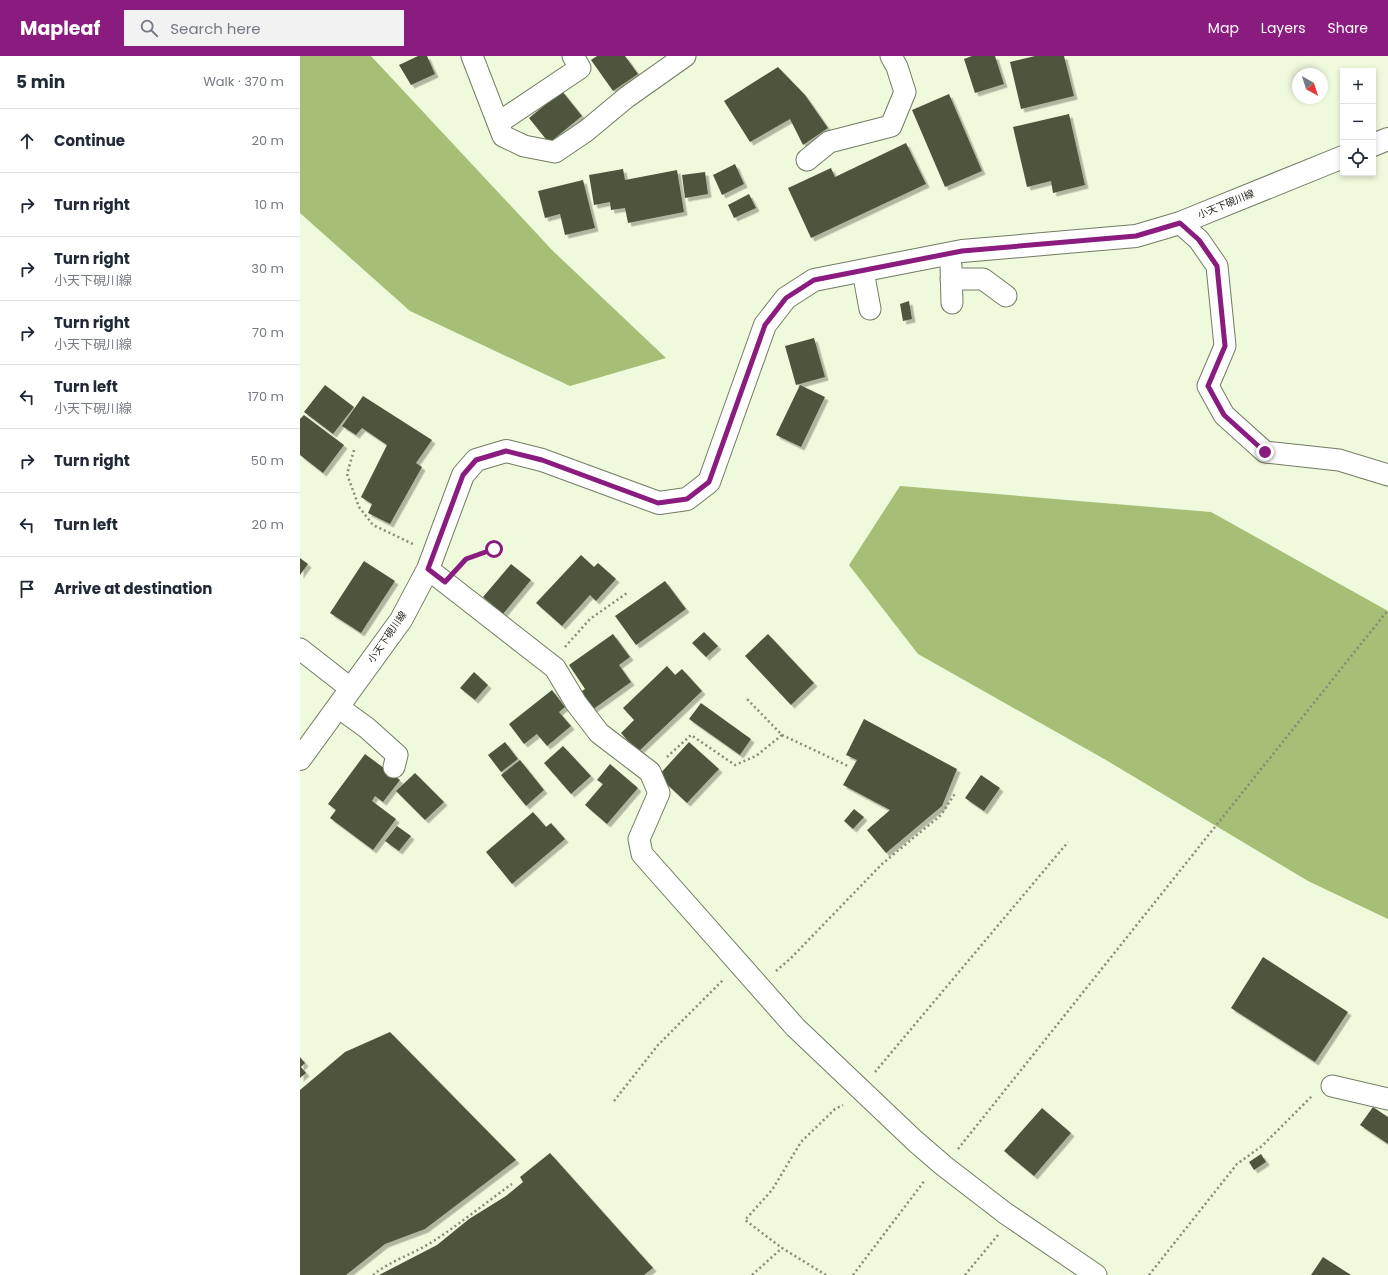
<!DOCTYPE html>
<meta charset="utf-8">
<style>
:root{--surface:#fff;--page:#f2f2f3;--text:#1f2937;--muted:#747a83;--line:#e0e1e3;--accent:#8b1c7f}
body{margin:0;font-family:Poppins,"Noto Sans JP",sans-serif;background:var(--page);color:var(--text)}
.controls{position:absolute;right:12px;top:12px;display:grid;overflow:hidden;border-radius:0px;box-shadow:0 2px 6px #0003}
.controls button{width:36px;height:36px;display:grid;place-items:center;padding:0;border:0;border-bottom:1px solid var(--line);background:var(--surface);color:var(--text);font:20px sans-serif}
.compass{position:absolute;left:992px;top:12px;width:36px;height:36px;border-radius:50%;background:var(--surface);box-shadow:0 2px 6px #0003;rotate:141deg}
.stop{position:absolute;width:12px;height:12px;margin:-9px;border:3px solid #8b1c7f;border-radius:50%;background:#fff}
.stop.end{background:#8b1c7f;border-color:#fff;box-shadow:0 1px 4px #0008}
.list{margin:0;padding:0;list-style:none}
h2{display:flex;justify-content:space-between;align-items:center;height:52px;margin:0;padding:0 16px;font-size:17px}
h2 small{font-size:13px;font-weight:400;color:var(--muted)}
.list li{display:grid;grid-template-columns:26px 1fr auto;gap:12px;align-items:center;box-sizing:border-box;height:64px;padding:0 16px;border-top:1px solid var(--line)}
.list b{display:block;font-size:15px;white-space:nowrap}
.list p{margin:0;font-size:13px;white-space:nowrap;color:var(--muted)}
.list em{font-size:13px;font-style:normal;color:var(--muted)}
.icon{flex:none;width:22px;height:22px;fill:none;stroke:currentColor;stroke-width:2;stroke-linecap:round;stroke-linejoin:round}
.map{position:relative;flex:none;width:1088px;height:1219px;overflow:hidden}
header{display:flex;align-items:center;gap:24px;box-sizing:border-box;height:56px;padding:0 20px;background:var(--accent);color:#fff}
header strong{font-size:19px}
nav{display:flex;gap:22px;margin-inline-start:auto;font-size:14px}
.search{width:280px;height:36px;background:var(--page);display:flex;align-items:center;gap:10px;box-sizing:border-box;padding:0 14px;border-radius:0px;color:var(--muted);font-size:15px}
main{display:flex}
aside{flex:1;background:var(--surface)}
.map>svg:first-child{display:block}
.forest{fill:#a6be76}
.building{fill:#4e563e;filter:url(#shadow)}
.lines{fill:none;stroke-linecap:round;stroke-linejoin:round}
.street-casing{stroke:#737c62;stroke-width:23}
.secondary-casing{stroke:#737c62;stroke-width:24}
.path{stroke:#858b78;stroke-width:2.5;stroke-dasharray:2 3;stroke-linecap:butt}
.street{stroke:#fff;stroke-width:21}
.secondary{stroke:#fff;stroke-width:22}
.route{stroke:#8b1c7f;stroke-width:5}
.labels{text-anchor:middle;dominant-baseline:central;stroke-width:4;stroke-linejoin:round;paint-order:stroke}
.street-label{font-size:10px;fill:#1f2218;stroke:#fff}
</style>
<header>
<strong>Mapleaf</strong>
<div class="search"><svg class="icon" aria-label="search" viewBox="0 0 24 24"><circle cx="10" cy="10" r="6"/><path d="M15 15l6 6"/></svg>Search here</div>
<nav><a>Map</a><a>Layers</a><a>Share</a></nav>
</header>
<main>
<aside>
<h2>5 min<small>Walk · 370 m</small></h2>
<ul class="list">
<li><svg class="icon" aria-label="ahead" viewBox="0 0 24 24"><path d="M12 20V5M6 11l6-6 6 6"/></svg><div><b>Continue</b></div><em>20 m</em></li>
<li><svg class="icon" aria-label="right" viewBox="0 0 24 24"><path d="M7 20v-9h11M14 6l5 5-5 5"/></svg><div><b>Turn right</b></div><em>10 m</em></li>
<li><svg class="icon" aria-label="right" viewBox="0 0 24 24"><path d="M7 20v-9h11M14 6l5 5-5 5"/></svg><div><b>Turn right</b><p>小天下硯川線</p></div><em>30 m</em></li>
<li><svg class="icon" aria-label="right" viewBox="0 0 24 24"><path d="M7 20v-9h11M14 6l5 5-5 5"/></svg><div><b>Turn right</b><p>小天下硯川線</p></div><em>70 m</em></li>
<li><svg class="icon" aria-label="left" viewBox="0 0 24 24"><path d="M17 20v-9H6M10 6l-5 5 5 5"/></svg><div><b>Turn left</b><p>小天下硯川線</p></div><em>170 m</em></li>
<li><svg class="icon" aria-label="right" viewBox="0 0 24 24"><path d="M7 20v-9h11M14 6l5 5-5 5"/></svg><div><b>Turn right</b></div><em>50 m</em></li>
<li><svg class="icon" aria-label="left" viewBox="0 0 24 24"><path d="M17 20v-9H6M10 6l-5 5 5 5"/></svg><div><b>Turn left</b></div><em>20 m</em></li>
<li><svg class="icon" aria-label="arrive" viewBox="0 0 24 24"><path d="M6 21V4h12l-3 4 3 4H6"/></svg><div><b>Arrive at destination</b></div></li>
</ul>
</aside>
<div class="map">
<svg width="1088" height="1219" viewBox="0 0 1088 1219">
<defs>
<filter id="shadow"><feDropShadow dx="3.5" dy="3.5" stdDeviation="0" flood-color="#0004"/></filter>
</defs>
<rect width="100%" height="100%" fill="#eff9dc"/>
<path class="forest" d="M0 0H71L253 195 366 302 270 330 110 255 0 157Z
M600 430 911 456 1088 555V863L1008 825 806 704 618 598 549 509Z"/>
<path class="building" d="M118 0H127L135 18 111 29 99 9Z
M297 0H325L338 18 313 35 291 4Z
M672 0H695L704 28 675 37 664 3Z
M735 0H764L774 40 721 53 710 6Z
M478 11 505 39 528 72 503 89 490 63 450 86 424 45Z
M262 35 282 60 249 87 229 62Z
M649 38 682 115 645 131 612 54Z
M769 58 785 129 753 137 751 125 727 131 713 71Z
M606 87 626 128 511 182 488 132 531 112 535 121Z
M435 108 444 128 422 139 413 119Z
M323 113 325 124 377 114 384 156 328 167 325 152 311 154 310 146 294 149 289 119Z
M405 116 408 138 385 142 382 119Z
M283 124 295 172 265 179 260 158 245 162 238 135Z
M449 138 456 152 434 162 428 149Z
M609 245 612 263 603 265 600 248Z
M514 282 525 321 496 329 485 290Z
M25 329 54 351 33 378 4 356Z
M500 329 525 341 501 391 476 379Z
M63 340 132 384 116 407 122 411 90 468 68 457 72 448 61 441 87 389 62 372 56 379 42 370Z
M4 359 44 389 23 417 0 399V363Z
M281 499 294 511 298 507 316 523 296 545 290 539 262 570 236 547Z
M0 502 8 508 0 519Z
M64 505 95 525 61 577 30 557Z
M211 508 231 524 203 558 183 541Z
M365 525 386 553 336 589 315 560Z
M404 576 418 590 406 601 392 587Z
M313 578 330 601 319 609 331 626 292 654 279 637 285 633 269 609Z
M468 578 514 627 491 649 445 600Z
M367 610 375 619 382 613 402 635 338 696 321 677 334 664 323 652Z
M174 616 188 629 175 644 160 632Z
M252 634 265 651 259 656 271 670 247 690 237 678 224 688 209 668Z
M401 647 451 683 440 699 389 663Z
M564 663 657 713 642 750 586 797 567 774 590 754 543 729 557 704 546 699Z
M205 686 218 703 201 716 188 699Z
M389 686 419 713 387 747 358 720Z
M263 690 291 720 271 738 244 707Z
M65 698 100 724 83 746 75 740 72 745 96 763 73 794 30 762 36 754 28 748Z
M220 704 244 734 226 750 201 719Z
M310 708 338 732 307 768 285 749 303 728 297 724Z
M115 717 144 746 125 764 96 735Z
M681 719 700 732 684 755 665 742Z
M554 753 564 761 553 773 544 765Z
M233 756 246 771 251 767 265 783 212 828 186 796Z
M97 770 111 780 99 795 85 785Z
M963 901 1048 956 1015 1006 931 952Z
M90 976 216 1104 125 1173 85 1188 46 1219H0V1034L45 996Z
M0 1001 5 1007 1 1011 6 1017 0 1022Z
M1073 1051 1088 1061V1088L1060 1069Z
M742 1052 771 1077 734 1120 704 1095Z
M250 1097 353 1212 344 1219H79L137 1189 169 1163 206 1140 223 1126 220 1121Z
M961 1098 966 1106 954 1114 949 1106Z
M1023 1201 1051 1219H1011Z"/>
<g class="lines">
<defs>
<path id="street" d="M172 0 203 80 224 90 255 96 286 75 327 41 385 0
M198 67 280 12 273 0
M507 104 529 86 591 70 605 36 597 11 591 0
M880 167 899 184 917 210 925 290 908 330 924 359 965 396 1039 404 1088 419
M651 210 652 247
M563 215 570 253
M651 223H683L706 240
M128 513 255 612 276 647 299 677 350 716 359 737 339 783 342 798 495 971 615 1085 644 1110 705 1157 796 1219
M0 593 50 632
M38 651 67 672 97 699 94 711
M1032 1030 1088 1043"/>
<path id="secondary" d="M1073 89 1088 83
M0 703 101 564 128 513 163 419 176 404 206 395 242 404 359 447 387 443 409 426 465 269 486 242 514 224 662 195 836 180 880 167 1043 101"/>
</defs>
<use href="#street" class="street-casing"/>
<use href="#secondary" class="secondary-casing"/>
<path class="path" d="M54 394 47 418 59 451 73 469 113 488
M160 509 166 503 194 493
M265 591 290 563 327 537
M482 679 548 710
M367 701 391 679 435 709 456 700 482 679 446 642
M476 915 491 902 582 808 641 759 656 736
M575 1016 768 786
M314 1045 358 989 423 924
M658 1093 1088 554
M73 1219C90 1205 113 1198 132 1186 160 1168 185 1147 212 1128
M452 1219 482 1192
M526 1219 482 1192 445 1164 472 1134 501 1086 535 1053 543 1049
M553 1219 625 1124
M665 1219 698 1179
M849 1219 937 1108 962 1090 1012 1040"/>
<use href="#street" class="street"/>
<use href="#secondary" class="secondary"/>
</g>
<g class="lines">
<path class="route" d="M194 493 166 503 145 526 128 513 163 419 176 404 206 395 242 404 358 447 387 443 409 426 465 269 486 242 514 224 662 195 836 180 880 167 899 184 917 210 925 290 908 330 924 359 965 396"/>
</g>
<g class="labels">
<g class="street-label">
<text transform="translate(926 148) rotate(-22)">小天下硯川線</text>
<text transform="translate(87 581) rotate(-55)">小天下硯川線</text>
</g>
</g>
</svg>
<div class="controls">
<button>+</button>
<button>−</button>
<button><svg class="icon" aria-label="locate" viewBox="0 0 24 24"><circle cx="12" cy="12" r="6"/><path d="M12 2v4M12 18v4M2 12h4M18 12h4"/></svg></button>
</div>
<svg class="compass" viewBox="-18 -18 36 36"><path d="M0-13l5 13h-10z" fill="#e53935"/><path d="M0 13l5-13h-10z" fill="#747a83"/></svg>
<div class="stop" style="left:194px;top:493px"></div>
<div class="stop end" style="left:965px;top:396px"></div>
</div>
</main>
